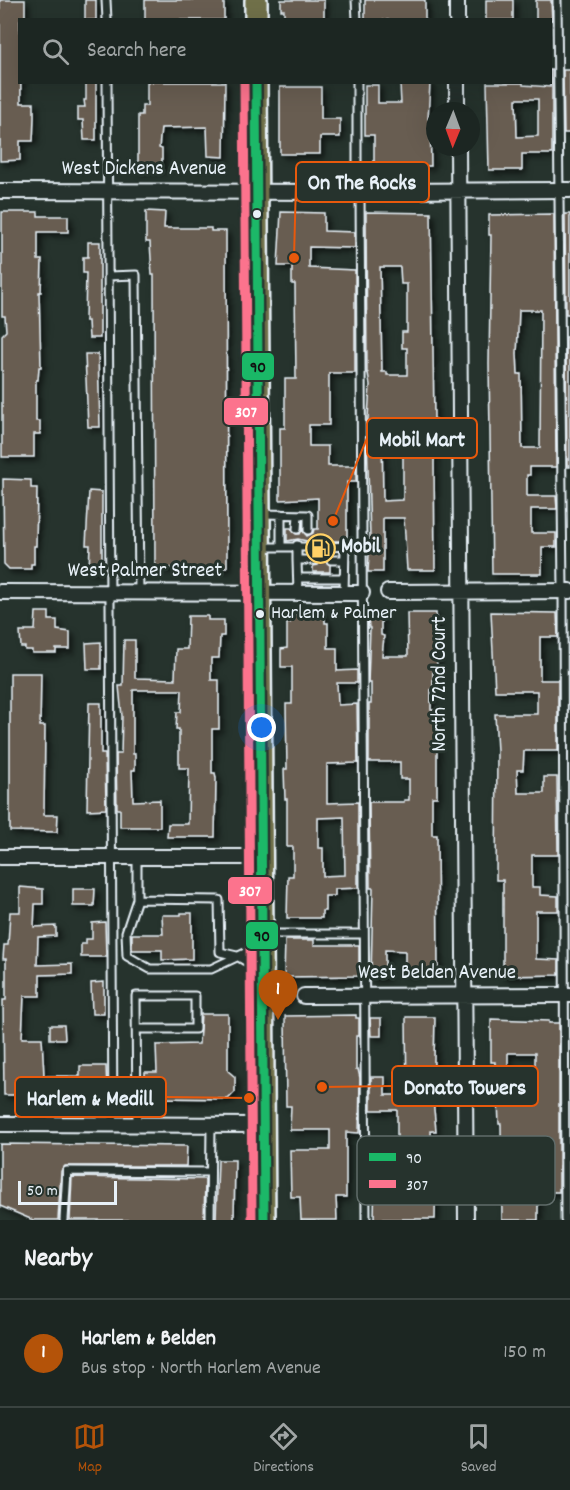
<!DOCTYPE html>
<meta charset="utf-8">
<style>
:root{--surface:#1c2622;--page:#29322f;--text:#f1f3f6;--muted:#a0a5a5;--line:#3a4340;--accent:#b45309}
body{margin:0;font-family:Dekko,sans-serif;background:var(--page);color:var(--text)}
.compass{position:absolute;left:426px;top:102px;width:54px;height:54px;border-radius:50%;background:var(--surface);box-shadow:0 6px 24px #0002;rotate:181deg}
.scale{position:absolute;left:18px;bottom:15px;width:99px;box-sizing:border-box;padding-left:6px;border:3px solid #e8f1f8;border-top:0;font-size:16px;line-height:21px;white-space:nowrap;color:#e8f1f8;-webkit-text-stroke:4px #26332d;paint-order:stroke}
.you{position:absolute;left:262px;top:728px;width:21px;height:21px;margin:-15px;border:4px solid #fff;border-radius:50%;background:#1a73e8;box-shadow:0 0 0 9px #1a73e833}
.badge{display:grid;place-items:center;width:39px;height:39px;border-radius:50%;background:var(--accent);color:#fff;font-size:20px;font-weight:700}
.pin{position:absolute;translate:-50% -50px;filter:drop-shadow(0 2px 3px #0008)}
.pin::after{content:'';position:absolute;top:32px;width:21px;height:18px;background:inherit;clip-path:polygon(0 0,100% 0,50% 100%)}
.list{margin:0;padding:0;list-style:none}
h2{display:flex;justify-content:space-between;align-items:center;height:78px;margin:0;padding:0 24px;font-size:26px}
h2 small{font-size:20px;font-weight:400;color:var(--muted)}
.list li{display:grid;grid-template-columns:39px 1fr auto;gap:18px;align-items:center;box-sizing:border-box;height:108px;padding:0 24px;border-top:2px solid var(--line)}
.list b{display:block;font-size:22px;white-space:nowrap}
.list p{margin:0;font-size:20px;white-space:nowrap;color:var(--muted)}
.list em{font-size:20px;font-style:normal;color:var(--muted)}
.icon{flex:none;width:33px;height:33px;fill:none;stroke:currentColor;stroke-width:2;stroke-linecap:round;stroke-linejoin:round}
.map{position:relative;flex:none;width:570px;height:1220px;overflow:hidden}
.search{position:absolute;background:var(--surface);box-shadow:0 6px 24px #0002;left:18px;right:18px;top:18px;height:66px;display:flex;align-items:center;gap:15px;box-sizing:border-box;padding:0 21px;border-radius:0px;color:var(--muted);font-size:22px}
.sheet{height:186px;background:var(--surface)}
nav{display:flex;justify-content:space-around;align-items:center;box-sizing:border-box;height:84px;border-top:2px solid var(--line);background:var(--surface);font-size:16px;color:var(--muted)}
nav a{display:grid;justify-items:center;gap:3px}
nav .on{color:var(--accent)}
.map>svg:first-child{display:block}
.building{fill:#675d51;stroke:#e8f1f8;stroke-width:1.5;fill-rule:evenodd;filter:url(#shadow)}
.lines{fill:none;stroke-linecap:round;stroke-linejoin:round}
.service-casing{stroke:#e8f1f8;stroke-width:11}
.minor-casing{stroke:#e8f1f8;stroke-width:18}
.primary-casing{stroke:#e8f1f8;stroke-width:26}
.service{stroke:#26332d;stroke-width:7}
.minor{stroke:#26332d;stroke-width:14}
.primary{stroke:#70704a;stroke-width:21}
.bus-1-casing{stroke:#26332d;stroke-width:14}
.bus-2-casing{stroke:#26332d;stroke-width:14}
.bus-1{stroke:#1ab867;stroke-width:9}
.bus-2{stroke:#fc738d;stroke-width:9}
.bus-dot{fill:#e8f1f8;stroke:#26332d;stroke-width:2}
.labels{text-anchor:middle;dominant-baseline:central;stroke-width:6;stroke-linejoin:round;paint-order:stroke}
.bus-label{font-size:20px;fill:#e8f1f8;stroke:#26332d;text-anchor:start}
.street-label{font-size:21px;fill:#e8f1f8;stroke:#26332d}
.poi-label{font-size:21px;font-weight:bold;fill:#e8f1f8;stroke:#26332d;text-anchor:start}
.key{fill:#26332d;stroke:#606c6a;stroke-width:1.5}
.key-label{font-size:16px;fill:#e8f1f8}
.leader{fill:none;stroke:#e8590c;stroke-width:2}
.callout-dot{fill:#e8590c;stroke:#26332d;stroke-width:2}
.callout{fill:#26332d;stroke:#e8590c;stroke-width:2}
.callout-label{font-size:22px;text-anchor:middle;font-weight:bold;fill:#e8f1f8}
.line-badge{stroke:#26332d;stroke-width:2}
.badge-label{font-size:16px;text-anchor:middle;font-weight:bold;fill:#fff}
.pale-badge-label{font-size:16px;text-anchor:middle;font-weight:bold;fill:#111}
</style>
<div class="map">
<svg width="570" height="1220" viewBox="0 0 570 1220">
<defs>
<filter id="shadow"><feDropShadow dx="3.5" dy="3.5" stdDeviation="3" flood-color="#0009"/></filter>
</defs>
<rect width="100%" height="100%" fill="#26332d"/>
<filter id="ink" filterUnits="userSpaceOnUse"><feTurbulence type="fractalNoise" baseFrequency=".0167" numOctaves="2"/><feDisplacementMap in="SourceGraphic" scale="12" xChannelSelector="R" yChannelSelector="G"/><feConvolveMatrix kernelMatrix="1 2 1 2 8 2 1 2 1" color-interpolation-filters="sRGB"/></filter>
<g filter="url(#ink)">
<path class="building" d="M0 0H25V20H20L21 103H34V118L33 141H20V160L0 161Z
M85 0H96V20H85Z
M145 0H224V20H145Z
M281 0H324V20H284V10H281Z
M365 0H425V20H365Z
M486 0H513V20H486Z
M536 0H551L552 20H536Z
M550 70H552V154H522V170H489L487 83H523V85L550 87ZM516 99H538V136L517 137Z
M563 70H570V133H564Z
M86 82H96V140H84L83 120H78V107H85L84 100H86Z
M147 82H225L224 157 208 156 207 127 161 128 159 148 162 149V169L138 170V115H142V106H147Z
M430 83 428 119H430L431 166H393V172L374 173V135H365V85H378V103H401L400 84Z
M280 87H321V119H340V137H320V154H280Z
M146 211 165 212 164 228H211V231H226L227 568H155L154 275H152L150 242H146Z
M2 212H38V216H68V232H38V260H42L41 292H39L41 367H39L38 380H36V421H40V434H34V457H2V335L6 331 5 316H2Z
M281 212 324 213V231L355 232V248L309 247V268L355 270V373H329V425H309V446H328V466H356V482H347V541H330L326 545V550L330 552 325 561 330 565V572H313V566L318 565 321 559 318 555 313 554 314 546 311 542 298 539 287 541V528H291L296 534H300L302 530 307 536 313 533 314 529H318V498L280 500V428H285V379H296L295 284H292V266H278Z
M366 212 431 213 434 419H436L437 434H435L434 463 435 570H407L404 518H383V572H368L370 538 367 434 370 385 368 373H367ZM380 267H400L401 284H407V332H402V348H407V375H387V372H382ZM403 434V500L383 501 382 435Z
M554 214 556 467H530V475H527V496H556L557 509H531V533H556V547H542V574H492L489 364 491 235H489V215ZM519 310H541L540 448H522L521 374H518L517 354Z
M565 214H570V314H566Z
M88 242H100V338H89L88 321H85L86 273H83V257H88Z
M566 337H570V467H567Z
M85 354H98L100 427H88Z
M3 479 31 480V488H37L36 546H34V564H31V569H9L4 564Z
M89 491 102 492V570H89L90 545H86Z
M36 612H49V620H57V630L70 632V649H56V653H32V650H25V647H21L20 632H25V630H35Z
M491 612 557 613 558 637H540V680H558V751H524L523 770H517L518 793H544V777H557L558 855H532V887H540V895L558 896V911H536V959L559 960V975L503 976V880H496L497 751 495 714H537V691H495Z
M298 613H320V616L325 615V623H328V648H337V671L357 670V683H337L338 705 357 704 358 763 327 764V803L358 802V888L335 889V896H325V911H322V918H287L288 876H293V847H287V799H285L284 769H287L286 704H292V667H281V649L287 648V623H290V615H298ZM344 817 345 875 323 876V848H318V818Z
M407 613H436L437 672H433V689H431V710H437V797H432V835H437L438 972 405 973V951L385 950V977H371L373 888H370L369 802H404V800H409V779H400V762H369V704H371V683H368L370 628H369L368 615H381V635L384 636 382 656H408Z
M188 616H208V620H224V636H220L219 658H211V680H219V729H212V773H215L216 778 215 837H167L168 824H188L189 768H179V729H176L177 712H181L182 690H133V754H135V770H132L133 801 160 800V827H120V809H117L116 754H121L122 716 119 686H123L124 640H135V678L175 679 176 649H187Z
M101 642V669H87L86 643Z
M10 673H41L40 726H45L44 815H58L57 832 10 831Z
M89 703H101V754H105L106 809 87 810Z
M20 887 43 889V904H35L34 927 56 926V936L38 937 37 965 72 964V974L40 975V996H24L22 1038H42L44 1076H80V1066H106L107 1091 18 1092V1095H4L3 1000H6V959H3L4 945H8L10 912H20Z
M73 889H95L94 906H73Z
M181 913H192V959L162 960V950H132V934H163L162 915H181Z
M105 922 106 957H81V944H86V939H92V923Z
M285 940H314V945H359V976L284 977Z
M104 982V1014H92L91 983Z
M201 1014H228V1071L235 1077V1092L228 1099 159 1098V1087H145V1072H157L156 1045 199 1044Z
M356 1015V1018H359V1036H356V1069H358L360 1078 359 1133 346 1132V1197H336L337 1220H301L300 1197H291L290 1150H330V1130H290L291 1106H286L285 1016Z
M406 1017H435L433 1099 436 1131H431L432 1159H436L435 1219H374L375 1174H373L372 1140H397V1110H371V1077H385V1095H407Z
M370 1018H381V1036H371Z
M491 1019 549 1021V1023H559V1192H538V1220H502L501 1124H499L497 1076H495V1062H491ZM508 1053H535V1077H508Z
M50 1025H64L65 1039H50Z
M0 1144 187 1146 186 1166H65L61 1171 58 1220H33L0 1206Z
M218 1160H235L234 1220H216Z
M72 1177 205 1179 204 1220H70Z"/>
<g class="lines">
<defs>
<path id="service" d="M106 0 107 20
M356 0 357 20
M557 0 563 592 565 1220
M107 82 113 1125
M357 82V192
M360 192 366 1220
M108 276 136 275 139 593
M263 514 308 515V530
M297 529 298 515
M297 545V560H315
M262 547H308
M281 547V514
M331 547 345 546 344 593
M297 560 298 593
M331 560H344
M298 578H344
M137 857V899L219 900 220 952 237 956 257 968
M137 899 126 932 127 956 150 969H211L260 946
M265 934H364
M136 1029H195V996H136L137 1125
M64 1220 67 1171 210 1172
M210 1220 211 1125"/>
<path id="minor" d="M457 0V20
M457 82V111
M458 147 466 1220
M0 191 360 192
M386 191 570 190
M0 592 362 593
M388 592 570 591
M0 857H261
M304 996 570 995
M0 1124 263 1125"/>
<path id="primary" d="M256 0V20
M256 82 264 1220"/>
</defs>
<use href="#service" class="service-casing"/>
<use href="#minor" class="minor-casing"/>
<use href="#primary" class="primary-casing"/>
<use href="#service" class="service"/>
<use href="#minor" class="minor"/>
<use href="#primary" class="primary"/>
<defs>
<path id="bus-1" d="M256 82 264 1220"/>
<path id="bus-2" d="M244 82 252 1220"/>
</defs>
<use href="#bus-1" class="bus-1-casing"/>
<use href="#bus-2" class="bus-2-casing"/>
<use href="#bus-1" class="bus-1"/>
<use href="#bus-2" class="bus-2"/>
</g>
</g>
<defs>
<symbol id="fuel-ring" viewBox="-11 -11 22 22"><circle r="9.5" fill="#26332d" stroke="#ffd166" stroke-width="1.5"/><path d="M-5.5-6h7V0h2V4h1.3V-2.5L3-4.5l.8-.8L6-3V5H2.5V1h-1V6h-7ZM-4.2-4.7v3.2H.2V-4.7Z" fill="#ffd166"/></symbol>
</defs>
<g fill-rule="evenodd">
<use href="#fuel-ring" x="304" y="532" width="33" height="33"/>
</g>
<g class="bus-dot">
<circle cx="257" cy="214" r="5"/>
<circle cx="260" cy="614" r="5"/>
</g>
<g class="labels">
<g class="bus-label">
<text x="271" y="614">Harlem &amp; Palmer</text>
</g>
<g class="street-label">
<text x="144" y="170">West Dickens Avenue</text>
<text x="145" y="572">West Palmer Street</text>
<text transform="translate(441 684) rotate(-90)">North 72nd Court</text>
<text x="437" y="974">West Belden Avenue</text>
</g>
<g class="poi-label">
<text x="341" y="548">Mobil</text>
</g>
</g>
<rect x="357" y="1136" width="198" height="69" rx="9" class="key"/>
<rect x="369" y="1153" width="27" height="8" fill="#1ab867"/>
<rect x="369" y="1180" width="27" height="8" fill="#fc738d"/>
<g class="key-label">
<text x="406" y="1163">90</text>
<text x="406" y="1190">307</text>
</g>
<path class="leader" d="M294 258L296 182M333 521L367 438M322 1087L392 1086M249 1098L166 1097"/>
<g class="callout-dot">
<circle cx="294" cy="258" r="6"/>
<circle cx="333" cy="521" r="6"/>
<circle cx="322" cy="1087" r="6"/>
<circle cx="249" cy="1098" r="6"/>
</g>
<g class="callout">
<rect x="296" y="162" width="133" height="40" rx="6"/>
<rect x="367" y="418" width="110" height="40" rx="6"/>
<rect x="392" y="1066" width="146" height="40" rx="6"/>
<rect x="15" y="1077" width="151" height="40" rx="6"/>
</g>
<g class="callout-label">
<text x="362" y="189">On The Rocks</text>
<text x="422" y="446">Mobil Mart</text>
<text x="465" y="1094">Donato Towers</text>
<text x="90" y="1105">Harlem &amp; Medill</text>
</g>
<g class="line-badge">
<rect x="241" y="352" width="34" height="29" rx="6" fill="#1ab867"/>
<rect x="223" y="397" width="46" height="29" rx="6" fill="#fc738d"/>
<rect x="227" y="876" width="46" height="29" rx="6" fill="#fc738d"/>
<rect x="245" y="921" width="34" height="29" rx="6" fill="#1ab867"/>
</g>
<g class="badge-label">
<text x="246" y="417">307</text>
<text x="250" y="896">307</text>
</g>
<g class="pale-badge-label">
<text x="258" y="372">90</text>
<text x="262" y="941">90</text>
</g>
</svg>
<svg class="compass" viewBox="-18 -18 36 36"><path d="M0-13l5 13h-10z" fill="#e53935"/><path d="M0 13l5-13h-10z" fill="#a0a5a5"/></svg>
<div class="scale">50 m</div>
<div class="you"></div>
<div class="pin badge" style="left:278px;top:1020px">1</div>
<div class="search"><svg class="icon" aria-label="search" viewBox="0 0 24 24"><circle cx="10" cy="10" r="6"/><path d="M15 15l6 6"/></svg>Search here</div>
</div>
<section class="sheet">
<h2>Nearby<small></small></h2>
<ul class="list">
<li><span class="badge">1</span><div><b>Harlem &amp; Belden</b><p>Bus stop · North Harlem Avenue</p></div><em>150 m</em></li>
</ul>
</section>
<nav>
<a class="on"><svg class="icon" aria-label="map" viewBox="0 0 24 24"><path d="M3 6l6-2 6 2 6-2v14l-6 2-6-2-6 2zM9 4v14M15 6v14"/></svg>Map</a>
<a><svg class="icon" aria-label="directions" viewBox="0 0 24 24"><path d="M12 3l9 9-9 9-9-9zM9 14v-3h6M13 9l2 2-2 2"/></svg>Directions</a>
<a><svg class="icon" aria-label="saved" viewBox="0 0 24 24"><path d="M7 4h10v16l-5-4-5 4z"/></svg>Saved</a>
</nav>
